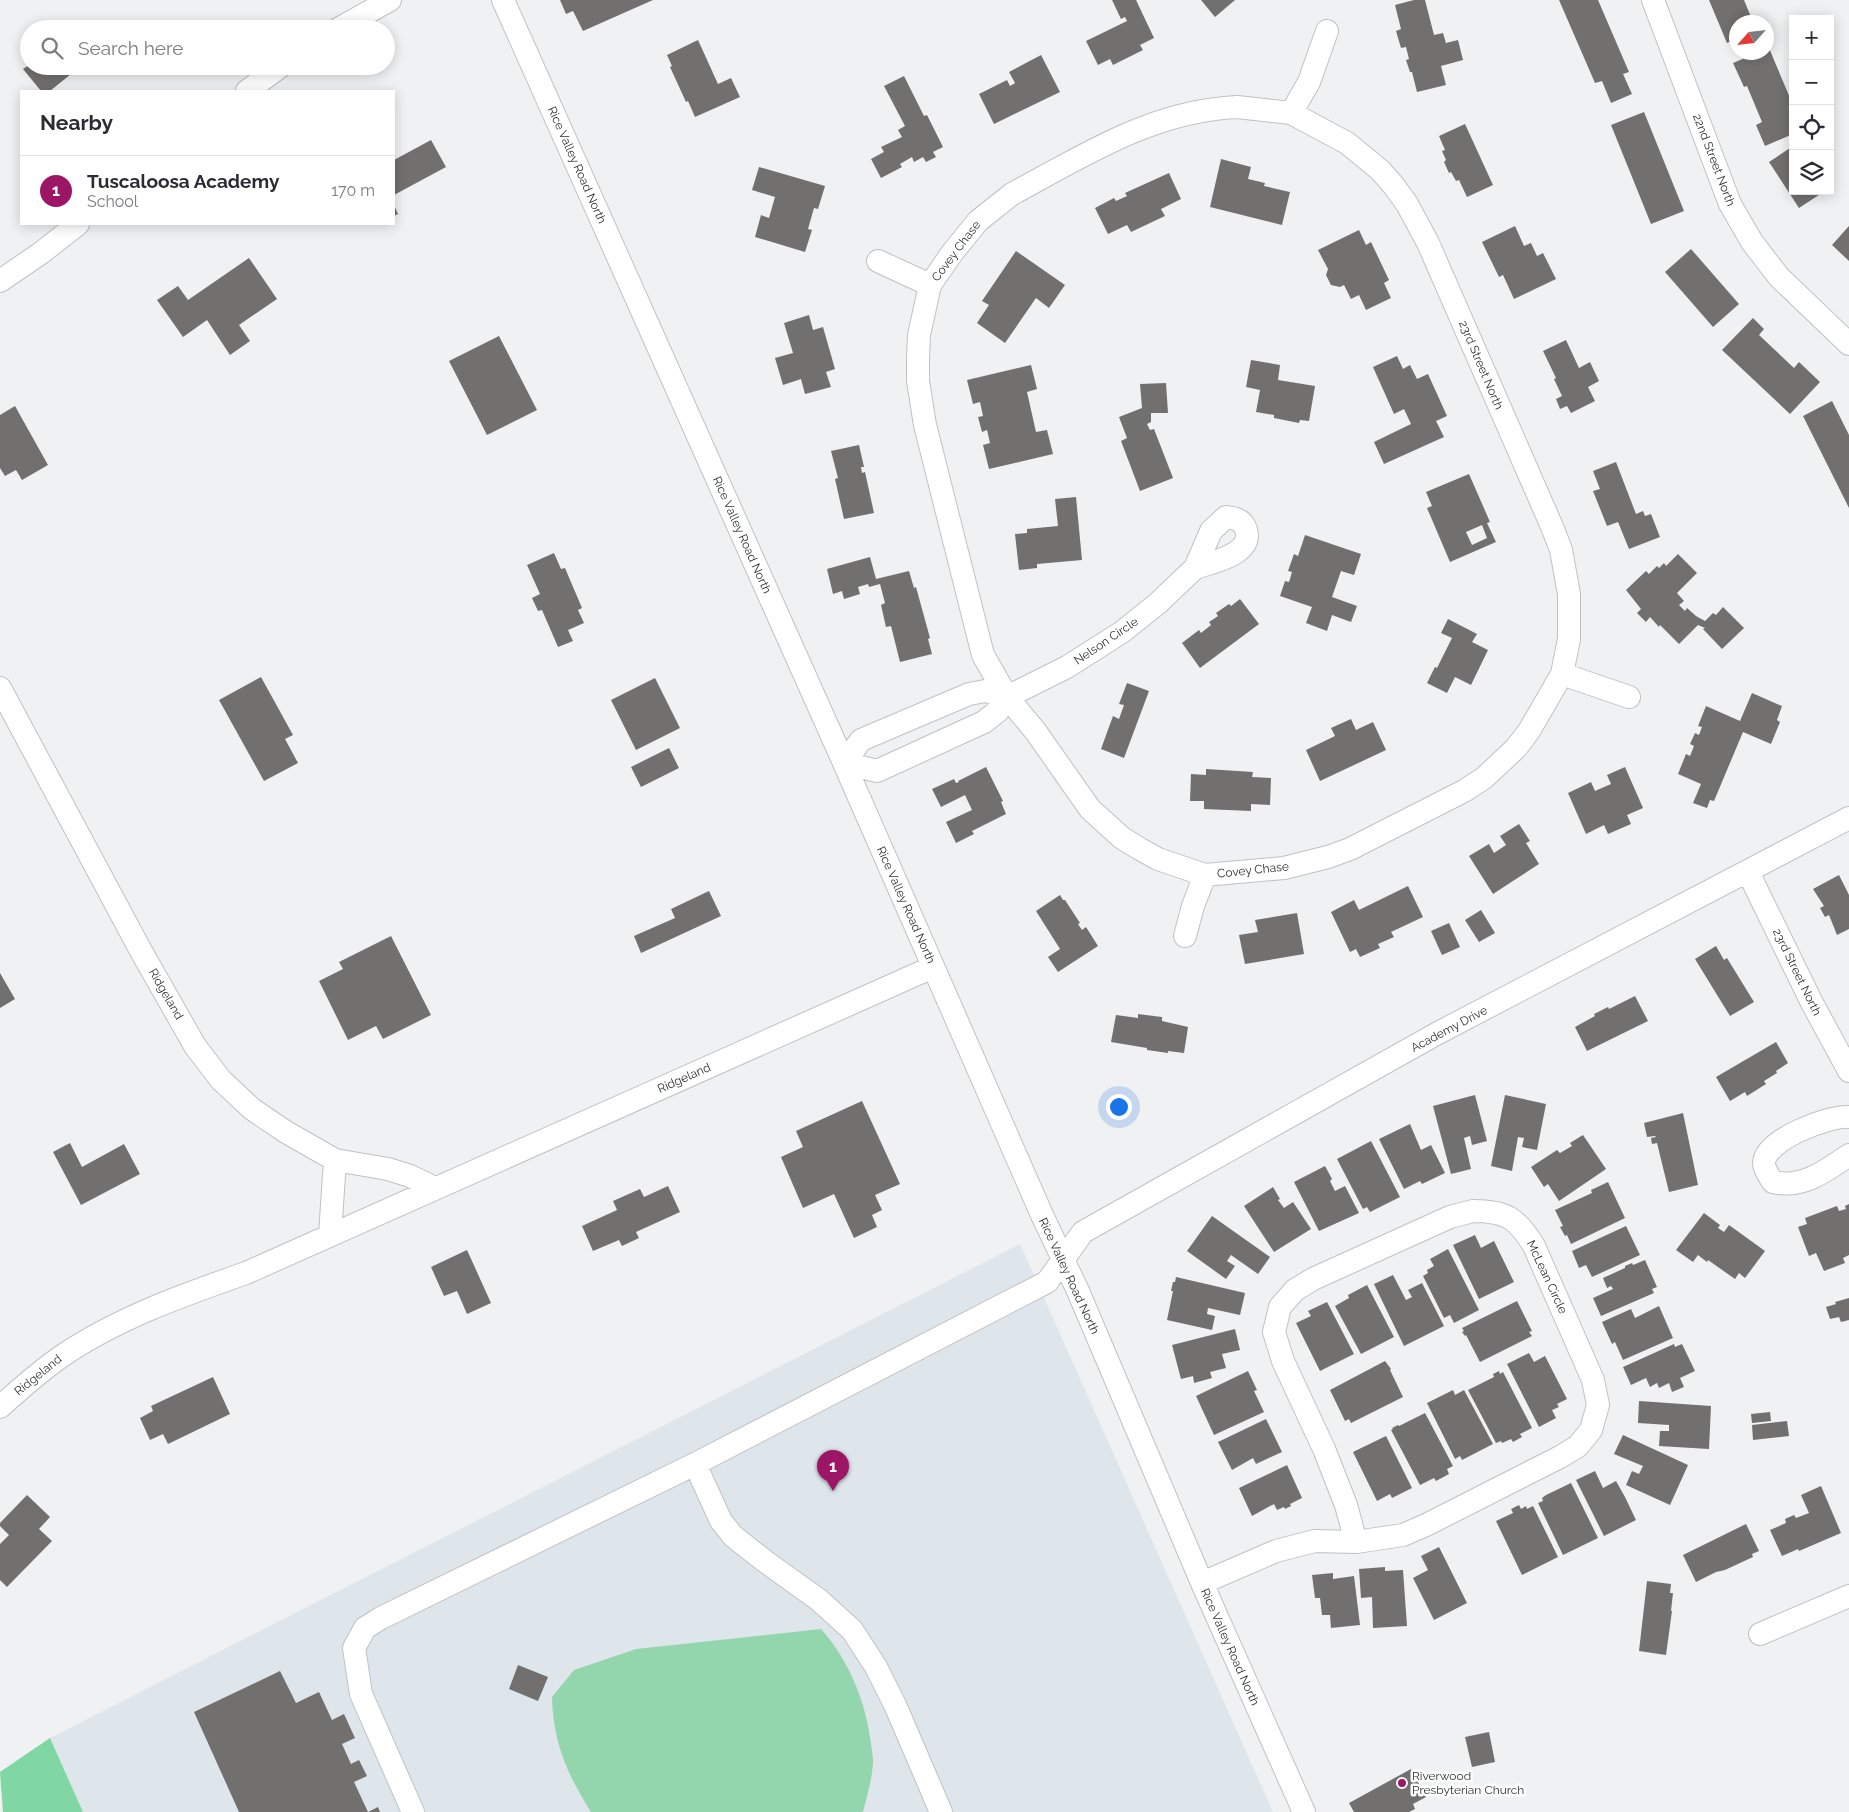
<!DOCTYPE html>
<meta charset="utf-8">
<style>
:root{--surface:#fff;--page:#f7f7f7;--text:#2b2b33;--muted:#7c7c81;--line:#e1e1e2;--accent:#9d1666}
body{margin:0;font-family:Raleway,sans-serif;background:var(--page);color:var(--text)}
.controls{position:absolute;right:15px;top:15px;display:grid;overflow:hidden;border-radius:0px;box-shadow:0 2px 12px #0003}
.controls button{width:45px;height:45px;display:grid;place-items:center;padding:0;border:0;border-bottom:1px solid var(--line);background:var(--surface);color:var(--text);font:25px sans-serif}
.compass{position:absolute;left:1729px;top:15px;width:45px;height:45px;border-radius:50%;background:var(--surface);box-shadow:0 2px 12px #0003;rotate:243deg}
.you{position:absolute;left:1118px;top:1106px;width:18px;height:18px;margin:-12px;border:4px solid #fff;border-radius:50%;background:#1a73e8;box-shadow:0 0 0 8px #1a73e833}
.badge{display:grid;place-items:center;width:32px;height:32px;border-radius:50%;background:var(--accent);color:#fff;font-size:16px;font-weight:700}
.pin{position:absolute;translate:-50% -41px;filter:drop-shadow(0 1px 2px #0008)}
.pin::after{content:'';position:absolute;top:26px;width:18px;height:15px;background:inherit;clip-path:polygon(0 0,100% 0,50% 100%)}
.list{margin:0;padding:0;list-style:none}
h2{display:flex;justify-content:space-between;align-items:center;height:65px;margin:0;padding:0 20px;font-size:21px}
h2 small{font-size:16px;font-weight:400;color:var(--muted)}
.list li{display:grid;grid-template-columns:32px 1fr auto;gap:15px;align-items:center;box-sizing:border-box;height:70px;padding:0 20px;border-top:1px solid var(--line)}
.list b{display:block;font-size:19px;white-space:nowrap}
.list p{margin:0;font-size:16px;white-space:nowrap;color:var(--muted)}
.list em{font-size:16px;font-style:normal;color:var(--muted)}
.icon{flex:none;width:28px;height:28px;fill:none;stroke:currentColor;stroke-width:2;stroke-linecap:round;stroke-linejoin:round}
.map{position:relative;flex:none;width:1849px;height:1812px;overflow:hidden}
.search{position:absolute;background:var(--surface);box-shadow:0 2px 12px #0003;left:20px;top:20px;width:375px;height:55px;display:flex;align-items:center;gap:12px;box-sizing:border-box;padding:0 18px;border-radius:28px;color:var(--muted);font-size:19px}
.panel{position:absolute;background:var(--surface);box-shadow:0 2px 12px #0003;left:20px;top:90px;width:375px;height:135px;border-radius:0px}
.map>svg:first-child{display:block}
.built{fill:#dee6ec}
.green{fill:#93d5ac}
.forest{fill:#80d7a4}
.building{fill:#71706f;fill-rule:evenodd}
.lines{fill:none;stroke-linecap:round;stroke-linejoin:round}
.minor-casing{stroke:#c0c1c2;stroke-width:24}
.minor{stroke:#fff;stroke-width:22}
.poi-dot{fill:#9d1666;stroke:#fff;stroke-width:2}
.labels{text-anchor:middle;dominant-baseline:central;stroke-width:5;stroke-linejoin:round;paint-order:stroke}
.street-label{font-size:12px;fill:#2f3030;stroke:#fff}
.poi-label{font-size:12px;fill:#2f3030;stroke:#fff;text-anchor:start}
</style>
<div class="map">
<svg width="1849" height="1812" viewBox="0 0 1849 1812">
<rect width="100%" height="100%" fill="#f0f1f2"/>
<path class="built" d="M1020 1244 1273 1812H83L50 1738Z"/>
<path class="green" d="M821 1629C849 1660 866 1702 871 1744 872 1750 873 1757 873 1763 872 1780 867 1796 863 1812H591C567 1774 553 1742 552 1697L574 1670 636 1649Z"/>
<path class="forest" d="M50 1738 83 1812H3L0 1772Z"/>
<path class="building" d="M560 0H653L583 31 573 11 566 14Z
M1112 0H1136L1154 38 1140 45 1143 50 1113 65 1110 59 1098 65 1086 41 1127 21 1125 17 1121 19Z
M1201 0H1235L1215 17Z
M1414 0H1425L1434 35 1443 33 1446 43 1458 40 1463 60 1441 66 1446 85 1417 92 1412 72H1410L1406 60 1409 59 1406 47 1401 48 1396 31 1401 29 1395 5Z
M1559 0H1598L1629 72 1623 74 1632 94 1611 103 1602 81 1595 83Z
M1709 0H1744L1753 22H1736V39L1727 43Z
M81 23 86 29H74Z
M698 40 718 84 731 78 740 97 695 117 688 101 686 102 670 67 672 66 667 55Z
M1769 48 1793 105V134L1765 146 1756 125 1762 122 1747 86 1744 87 1733 63 1759 52H1766V49Z
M1041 55 1060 92 994 124 979 94 1007 80 1010 86 1015 83 1009 72Z
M29 65V66H81L50 91H41L23 69Z
M904 76 924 116 927 115 943 147 933 152 936 157 926 162 923 157 914 162 912 157 900 164 902 167 881 178 871 159 884 152 881 147 902 137 898 130 905 126 884 86Z
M1644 112 1684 211 1651 224 1611 125Z
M1465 124 1493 185 1467 197 1459 180 1456 181 1451 172 1449 173 1444 162 1446 160 1442 151 1445 150 1439 136Z
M431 140 446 167 394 195V160Z
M1793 146V191H1825L1799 208 1769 162Z
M1221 159 1251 167 1248 179 1265 183 1264 186 1290 192 1282 225 1210 207Z
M759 167 825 186 818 209 814 208 808 229 812 230 805 252 755 237 761 215 769 218 775 197 752 190Z
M1169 173 1181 199 1161 209 1165 216 1131 232 1127 225 1108 234 1095 208 1114 198 1116 201 1127 196 1125 193Z
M394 205 398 214 394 216Z
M1515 226 1524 246 1531 243 1537 256 1543 253 1556 279 1514 299 1503 275 1499 277 1482 242Z
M1849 226V261L1832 245Z
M1359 230 1366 245 1371 242 1389 280 1384 283 1391 298 1366 310 1359 295 1351 299 1344 285 1340 287 1331 285 1326 275 1328 269 1318 250Z
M1691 249 1739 304 1713 327 1665 272Z
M1016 251 1065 285 1049 308 1036 298 1005 343 977 323 989 305 982 301Z
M249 258 277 299 239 325 250 341 230 355 207 320 183 337 157 300 178 286 188 300Z
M809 315 813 330 823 327 835 369 826 372 831 387 805 394 801 379 783 385 775 358 793 353 784 323Z
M1753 318 1764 329 1759 335 1794 368 1799 362 1820 382 1790 414 1722 350Z
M499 336 537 410 487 435 449 361Z
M1566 340 1579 368 1590 362 1599 381 1588 387 1595 401 1571 413 1567 406 1560 409 1556 399 1562 396 1554 379 1556 378 1543 351Z
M1397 356 1403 369 1410 365 1417 379 1428 374 1447 416 1436 421 1444 437 1384 464 1374 442 1411 424 1404 409 1394 414 1373 367Z
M1251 360 1280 365 1278 380 1315 386 1309 421 1300 420 1299 423 1274 418V415L1256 412 1260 390 1246 387Z
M1031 365 1037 389 1027 392 1036 432 1047 430 1053 454 989 469 983 445 990 443 987 430 982 432 978 417 983 416 980 402 973 404 967 380Z
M1166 383 1168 413H1151V422L1147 424 1150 430 1154 429 1173 478 1140 491 1121 441 1127 438 1119 417 1142 408 1140 384Z
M1832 401 1849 435V508L1803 416Z
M15 406 48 465 22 480 16 470 5 476 0 468V415Z
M859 445 864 467H861L862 473 865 472 874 513 844 519 835 479 838 478 831 451Z
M1616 462 1636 514 1643 511 1645 516 1651 514 1660 537 1629 549 1618 522 1607 526 1593 491 1600 489 1593 471Z
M1469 474 1490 522 1487 523 1496 542 1450 562 1427 508 1432 506 1426 492ZM1482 525 1487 538 1472 545 1466 532Z
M1076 497 1082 560 1037 564V568L1019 570 1015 534 1027 533V529L1058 526 1055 499Z
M1305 535 1361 554 1354 575 1341 571 1332 597 1357 606 1351 622 1332 615 1327 631 1306 623 1312 607 1280 596 1285 581 1289 582 1292 572 1288 571 1294 554 1298 556Z
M554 553 561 569 565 568 582 608 578 610 584 623 568 630 573 641 558 647 542 610 538 611 532 598 540 594 527 565Z
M1678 554 1697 573 1677 593 1684 601 1679 605 1685 611 1687 608 1696 616 1705 621 1713 613 1716 615 1723 607 1744 628 1722 649 1703 629 1705 628 1698 625 1679 644 1660 625 1659 627 1650 617 1646 622 1637 613 1641 609 1626 590 1646 571 1649 574 1657 566 1659 568 1664 563 1666 566Z
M870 557 876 579 909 571 914 588 916 587 930 638 928 639 932 654 900 662 891 626 886 627 881 605 885 603 880 584 869 587 868 584 858 587 860 594 844 599 842 591 833 594 827 569Z
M1240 599 1259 624 1200 668 1182 643 1199 630 1201 633 1211 625 1209 622 1218 616 1216 613 1229 604 1231 606Z
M1448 619 1477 634 1472 642 1488 650 1471 685 1455 677 1447 693 1427 683 1435 667 1437 668 1452 638 1441 633Z
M261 677 293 735 285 739 298 763 264 781 219 700Z
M655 678 680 728 636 750 611 700Z
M1127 683 1149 691 1124 758 1101 749 1113 716 1119 719 1124 705 1119 704Z
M1752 693 1782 706 1777 720 1780 722 1771 744 1743 732 1714 801 1710 800 1707 808 1693 803 1701 784 1678 774 1686 754 1690 756 1694 746 1690 744 1695 733 1699 735 1702 727 1698 726 1706 706 1740 721Z
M1351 719 1356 730 1373 722 1386 750 1320 781 1306 750 1335 736 1331 728Z
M669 748 679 768 641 787 631 767Z
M986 767 1003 801 1001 802 1006 814 972 831 974 834 956 843 946 822 972 810 965 795 941 807 932 789 954 779 956 783 959 782 958 781Z
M1625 767 1643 808 1627 815 1631 824 1608 834 1604 825 1586 834 1568 793 1591 782 1595 791 1611 784 1607 775Z
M1206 769 1253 772 1252 777 1271 778 1270 805 1251 804V811L1204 809V801H1190L1191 774 1206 775Z
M1519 824 1530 841 1526 843 1539 864 1493 894 1469 856 1489 844 1494 853 1506 845 1500 836Z
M1839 875 1849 895V929L1837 935 1829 915 1825 917 1820 908 1824 906 1813 889Z
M1408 886 1423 917 1391 932 1394 937 1378 944 1380 948 1360 957 1356 949 1350 952 1331 912 1354 900 1359 910Z
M709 891 721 916 641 953 634 936 675 918 671 909Z
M1060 895 1063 900H1065L1080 923 1078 924 1082 930 1086 927 1098 946 1058 972 1048 957 1060 949 1036 911Z
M1481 910 1495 933 1479 942 1465 920Z
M1297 913 1304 954 1245 964 1239 935 1258 932 1255 920Z
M1449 923 1460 947 1442 955 1431 931Z
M391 936 431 1015 383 1039 376 1026 348 1040 319 981 343 969 339 962Z
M1716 946 1724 960 1727 958 1754 1002 1730 1016 1695 959Z
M0 973 15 999 0 1008Z
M1635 996 1648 1021 1587 1051 1575 1027 1595 1016 1594 1014 1608 1007 1609 1009Z
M1138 1014 1162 1017V1021L1188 1027 1184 1053 1168 1051V1053L1147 1050V1048L1111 1042 1116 1015 1138 1018Z
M1776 1042 1788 1063 1776 1071 1777 1073 1764 1081 1766 1084 1747 1096 1745 1092 1730 1101 1716 1077Z
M1475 1095 1487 1141 1472 1145 1470 1136 1464 1138 1471 1169 1451 1174 1433 1106Z
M1505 1095 1546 1104 1537 1150 1522 1147 1524 1138 1518 1137 1512 1171 1491 1166Z
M862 1101 900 1184 875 1195 882 1210 872 1215 877 1227 854 1238 834 1194 803 1208 781 1157 803 1147 796 1131Z
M1683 1113 1698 1185 1669 1192 1657 1143 1652 1144 1651 1138 1656 1137 1655 1136 1647 1137 1644 1123Z
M1410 1124 1421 1150 1431 1145 1445 1173 1422 1184 1420 1181 1404 1189 1379 1139Z
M1583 1135 1606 1169 1559 1201 1548 1184 1544 1187 1531 1167 1557 1150 1560 1153 1572 1146 1570 1143Z
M1371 1141 1400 1197 1370 1212 1367 1207 1363 1209 1337 1159Z
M70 1143 82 1167 124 1144 140 1174 81 1205 53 1152Z
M1325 1166 1332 1179 1330 1181 1335 1191 1345 1186 1359 1213 1319 1231 1294 1182Z
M1608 1182 1625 1218 1571 1244 1567 1235 1565 1236 1560 1227 1563 1226 1555 1210 1592 1193 1591 1190Z
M668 1186 680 1212 636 1232 639 1238 622 1246 619 1240 593 1251 582 1226 617 1210 613 1201 640 1189 644 1197Z
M1273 1187 1280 1199 1278 1200 1284 1208 1293 1202 1311 1229 1274 1252 1244 1206Z
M1849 1204V1255L1843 1258 1845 1263 1824 1271 1816 1253 1809 1256 1798 1227 1807 1224 1805 1218 1837 1206 1839 1211 1846 1209 1845 1206Z
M1704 1213 1720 1225 1718 1228 1724 1232 1729 1225 1765 1251 1745 1278 1739 1273 1735 1279 1708 1260 1707 1262 1698 1255 1693 1262 1676 1250Z
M1212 1216 1270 1257 1258 1274 1231 1255 1227 1261 1235 1266 1226 1279 1187 1251Z
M1626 1226 1640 1255 1592 1277 1586 1265 1579 1268 1572 1251Z
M1475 1235 1481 1248 1494 1241 1514 1282 1479 1299 1453 1245Z
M1448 1249 1479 1310 1454 1323 1450 1315 1444 1318 1423 1276 1428 1273 1427 1270 1434 1266 1430 1259Z
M467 1250 491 1303 467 1314 457 1291 444 1296 431 1267Z
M1645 1260 1657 1287 1652 1289 1654 1293 1601 1316 1593 1298 1613 1289 1611 1286 1607 1288 1603 1278 1625 1268V1266L1632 1263 1633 1265Z
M1393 1275 1406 1300 1412 1297 1408 1290 1422 1283 1444 1326 1404 1346 1374 1284Z
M1176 1277 1245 1293 1240 1315 1208 1308 1207 1314 1215 1316 1212 1330 1167 1320 1173 1291H1171L1173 1282H1175Z
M1367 1285 1394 1337 1361 1354 1335 1306 1349 1298 1348 1295Z
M1849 1298V1320L1841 1322 1839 1317 1830 1319 1826 1307 1836 1304 1835 1302Z
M1517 1301 1532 1331 1529 1332 1532 1336 1480 1362 1466 1335 1465 1336 1462 1332 1464 1331 1462 1328Z
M1327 1302 1354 1354 1320 1371 1296 1323 1311 1316 1308 1311Z
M1659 1306 1673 1338 1623 1360 1615 1342 1612 1344 1602 1322 1631 1309 1635 1318Z
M1235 1329 1240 1350 1222 1354 1226 1368 1210 1372 1212 1378 1194 1383 1193 1376 1181 1379 1172 1345Z
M1674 1344 1675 1347 1682 1344 1695 1371 1680 1378 1684 1387 1672 1392 1669 1383 1659 1388 1657 1383 1650 1387 1646 1378 1631 1385 1623 1367Z
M1529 1353 1534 1362 1545 1356 1567 1399 1557 1404 1559 1407 1552 1410 1556 1418 1539 1427 1507 1364Z
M1385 1361 1391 1369 1390 1370 1403 1397 1351 1423 1349 1419 1345 1421 1330 1390Z
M1248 1371 1257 1390 1254 1391 1264 1412 1214 1435 1196 1396Z
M1499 1371 1500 1374 1503 1372 1532 1428 1520 1434 1522 1437 1513 1442 1511 1439 1502 1443 1501 1441 1496 1443 1468 1390 1494 1377 1493 1374Z
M213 1377 230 1414 168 1444 163 1434 150 1440 140 1418 153 1411 151 1406Z
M1453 1390 1455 1395 1464 1390 1493 1444 1462 1460 1460 1456 1455 1459 1427 1403Z
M1639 1401 1711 1406 1709 1449 1659 1446 1660 1431H1669V1425L1638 1423Z
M1770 1412 1771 1421 1752 1423 1751 1414Z
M1425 1413 1453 1466 1447 1469 1449 1474 1436 1481 1434 1478 1420 1485 1391 1430 1393 1429 1392 1428 1398 1425 1399 1426Z
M1266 1419 1282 1452 1256 1464 1253 1458 1232 1470 1218 1442Z
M1787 1421 1789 1436 1753 1440 1752 1425Z
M1623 1435 1688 1465 1670 1505 1626 1485 1632 1471 1639 1474 1643 1466 1614 1454Z
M1386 1436 1412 1488 1392 1498 1390 1494 1377 1501 1353 1452Z
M1287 1465 1302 1498 1290 1504 1291 1506 1285 1509 1284 1507 1277 1510 1274 1504 1252 1516 1239 1488Z
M1595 1471 1603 1488 1616 1481 1625 1497 1636 1520 1604 1536 1576 1480Z
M1571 1483 1598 1538 1563 1555 1538 1503 1543 1501 1542 1498 1546 1495Z
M1821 1486 1841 1533 1799 1551 1798 1549 1782 1556 1770 1530 1786 1523 1785 1519 1794 1515 1796 1518 1809 1513 1801 1495Z
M27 1495 50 1517 39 1529 52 1541 7 1587 0 1580V1544L9 1535 0 1526V1523Z
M1519 1505 1521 1509 1526 1506 1527 1509 1533 1506 1558 1557 1522 1575 1496 1521 1513 1513 1511 1509Z
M1746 1524 1759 1551 1752 1554 1753 1557 1725 1570 1716 1572 1696 1582 1683 1555Z
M1439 1547 1467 1603 1434 1620 1413 1578 1428 1570 1421 1556Z
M1385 1567V1571L1403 1570 1407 1626 1373 1628 1372 1597 1361 1598 1359 1569Z
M1333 1573V1579L1354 1576 1360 1625 1331 1628 1330 1615H1322L1320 1598H1315L1312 1575Z
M1647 1581 1671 1584 1670 1593H1673L1671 1611H1672L1666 1655 1639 1651Z
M518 1665 548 1677 538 1701 509 1689Z
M280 1671 296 1703 319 1692 332 1720 344 1714 355 1738 342 1744 351 1764 359 1760 367 1776 354 1782 368 1812 378 1807 380 1812H239L194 1712Z
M1489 1732 1495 1762 1472 1767 1465 1737Z
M1411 1769 1426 1797 1413 1804 1415 1809 1409 1812H1354L1349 1803Z"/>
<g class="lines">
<defs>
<path id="minor" d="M503 0 844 763 1042 1215 1078 1291 1202 1583 1304 1812
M1653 0 1730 204 1752 242 1779 277 1849 344
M338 29 390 0
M247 91 281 66
M1237 107 1291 113 1347 143 1380 170 1394 186 1407 204 1428 243 1553 529 1561 550 1569 594V639L1562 674 1529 731 1516 748 1484 778 1464 791 1350 849 1328 857 1284 868 1205 875 1158 859 1140 849 1122 838 1090 809 1036 732 1007 697 983 655 925 425 918 381V359L919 335 930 285 952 253 978 221 1012 194C1085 155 1152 111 1237 107Z
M1291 113 1309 82 1327 31
M878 261 930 285
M0 281 41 253 78 224
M1226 517C1234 518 1241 519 1245 527 1257 554 1212 562 1195 568L1211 531Z
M1562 674 1629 697
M0 688 141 951 195 1046 221 1080 252 1109 286 1132 335 1160 388 1169 410 1176 435 1188
M1007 697 985 691 969 694 861 740 844 763 877 771 984 722 998 711 1007 697 1067 667 1122 632 1157 604 1195 568
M1748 872 1812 1003 1849 1071
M1185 936 1193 906 1205 875
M1849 1117C1830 1115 1763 1140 1764 1164 1765 1171 1769 1176 1773 1182 1802 1189 1826 1171 1849 1155
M1473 1211C1506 1211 1517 1218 1534 1246L1593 1380 1598 1405 1591 1430 1578 1446 1560 1457 1426 1525 1403 1535 1356 1542 1346 1505 1324 1449 1283 1361 1274 1332 1280 1307 1295 1290 1313 1279 1450 1217Z
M330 1235 335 1160
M0 1407C20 1389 40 1371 62 1356 118 1318 183 1295 246 1273L933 967
M695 1464 721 1521 733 1536 766 1562 819 1600 852 1630 876 1667 896 1707 941 1812
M1202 1583 1276 1551 1315 1541 1356 1542
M1760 1634 1849 1596
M413 1812 361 1694 354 1648 365 1628 381 1618 695 1464 1047 1282 1083 1232 1438 1033 1849 818"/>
</defs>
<use href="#minor" class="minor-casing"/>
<use href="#minor" class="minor"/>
</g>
<circle class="poi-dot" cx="1402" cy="1783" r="5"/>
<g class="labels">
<g class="street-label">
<text transform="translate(1714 160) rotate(69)">22nd Street North</text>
<text transform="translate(577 165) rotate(66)">Rice Valley Road North</text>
<text transform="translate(956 251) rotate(-53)">Covey Chase</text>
<text transform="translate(1481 365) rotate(67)">23rd Street North</text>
<text transform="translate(742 535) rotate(66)">Rice Valley Road North</text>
<text transform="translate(1106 641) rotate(-34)">Nelson Circle</text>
<text transform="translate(1253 870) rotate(-6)">Covey Chase</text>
<text transform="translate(906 905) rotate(66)">Rice Valley Road North</text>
<text transform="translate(1797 972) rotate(64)">23rd Street North</text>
<text transform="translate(166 994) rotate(60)">Ridgeland</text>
<text transform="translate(1449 1029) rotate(-28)">Academy Drive</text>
<text transform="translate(684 1078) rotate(-24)">Ridgeland</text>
<text transform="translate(1069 1276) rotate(65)">Rice Valley Road North</text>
<text transform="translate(1547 1277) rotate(65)">McLean Circle</text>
<text transform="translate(38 1375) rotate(-39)">Ridgeland</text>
<text transform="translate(1230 1647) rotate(66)">Rice Valley Road North</text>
</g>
<g class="poi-label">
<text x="1412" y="1776">Riverwood<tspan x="1412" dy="14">Presbyterian Church</tspan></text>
</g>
</g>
</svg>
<div class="controls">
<button>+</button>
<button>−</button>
<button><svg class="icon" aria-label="locate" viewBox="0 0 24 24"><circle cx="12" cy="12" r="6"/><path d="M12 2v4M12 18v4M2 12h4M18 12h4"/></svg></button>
<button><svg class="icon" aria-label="layers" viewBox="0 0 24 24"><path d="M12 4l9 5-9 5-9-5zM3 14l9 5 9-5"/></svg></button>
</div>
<svg class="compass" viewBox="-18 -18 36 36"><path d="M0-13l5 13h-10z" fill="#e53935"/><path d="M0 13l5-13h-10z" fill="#7c7c81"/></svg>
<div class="you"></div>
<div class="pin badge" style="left:833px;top:1491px">1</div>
<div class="search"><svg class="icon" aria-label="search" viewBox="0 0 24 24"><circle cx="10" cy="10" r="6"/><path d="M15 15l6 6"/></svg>Search here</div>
<section class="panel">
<h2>Nearby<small></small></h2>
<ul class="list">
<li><span class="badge">1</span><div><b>Tuscaloosa Academy</b><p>School</p></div><em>170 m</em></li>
</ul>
</section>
</div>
